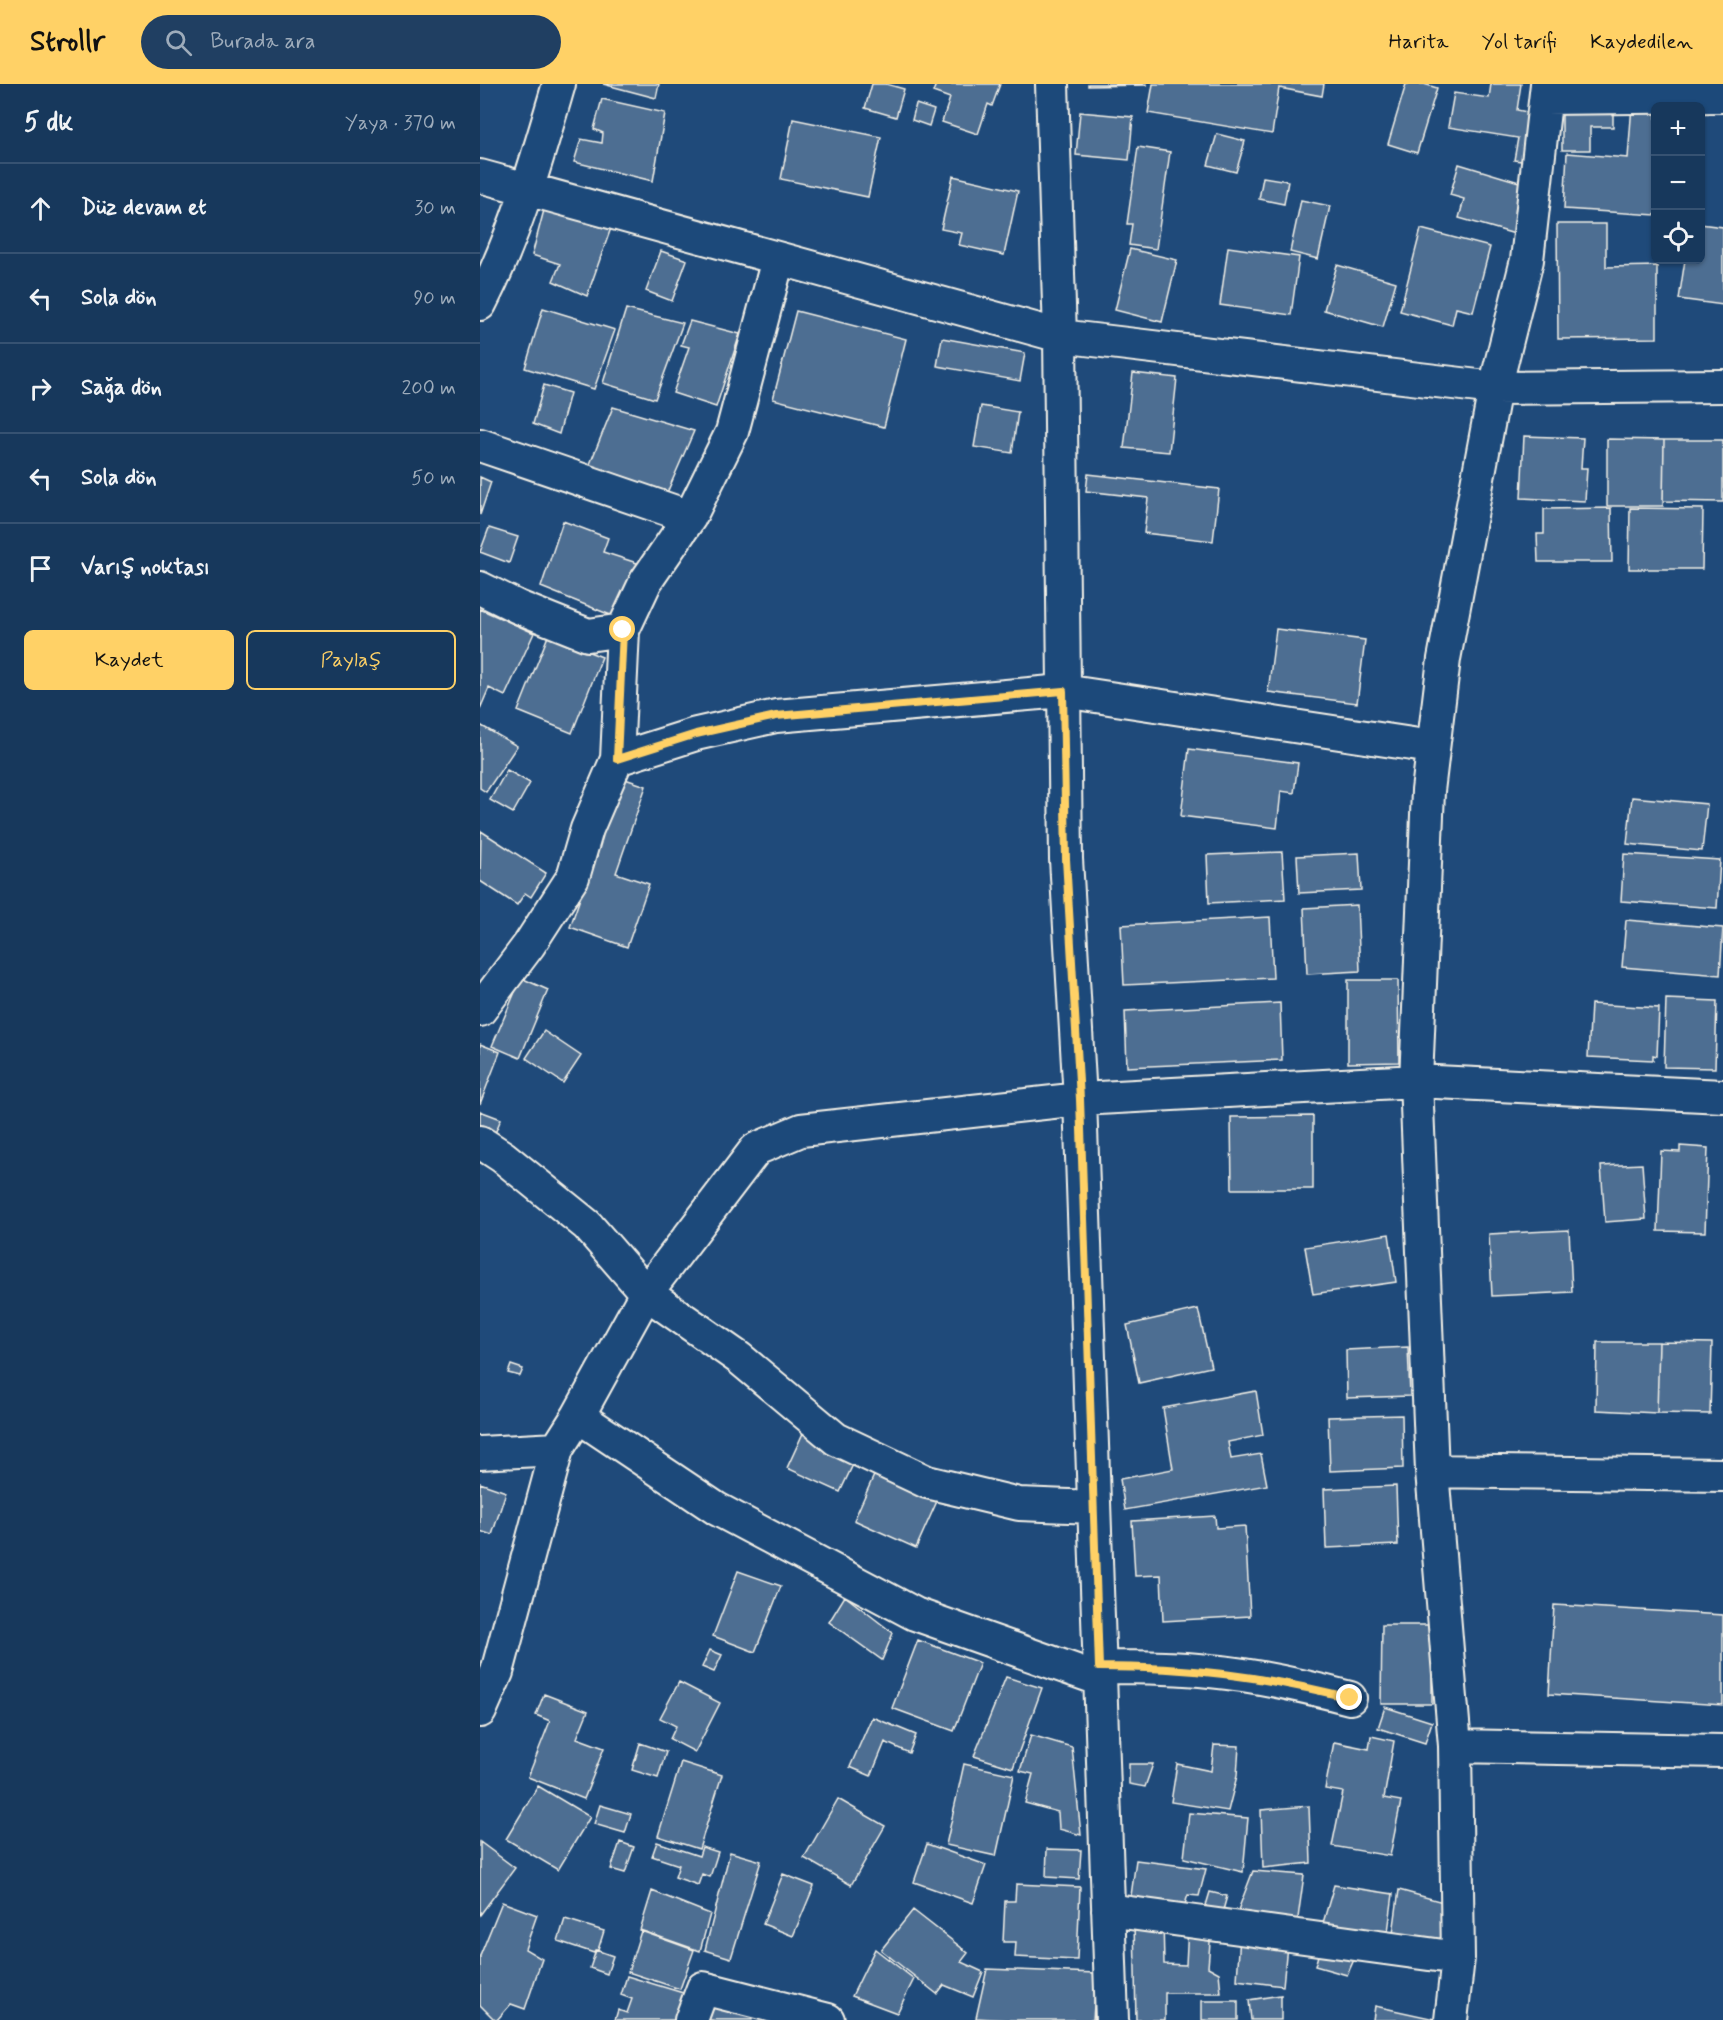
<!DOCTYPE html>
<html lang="tr">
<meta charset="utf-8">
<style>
:root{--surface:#17385c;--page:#203f62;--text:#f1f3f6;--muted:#9eacbb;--line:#365272;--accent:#ffd166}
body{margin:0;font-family:Mynerve,sans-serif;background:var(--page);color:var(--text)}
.controls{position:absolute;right:18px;top:18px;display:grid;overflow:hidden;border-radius:9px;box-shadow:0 2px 4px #0004}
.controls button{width:54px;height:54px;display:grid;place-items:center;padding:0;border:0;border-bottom:2px solid var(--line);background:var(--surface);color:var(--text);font:30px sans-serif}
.stop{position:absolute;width:18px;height:18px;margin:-14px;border:4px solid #ffd166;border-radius:50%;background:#fff}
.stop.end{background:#ffd166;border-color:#fff;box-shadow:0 2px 6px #0008}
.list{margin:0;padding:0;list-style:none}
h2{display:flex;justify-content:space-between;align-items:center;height:78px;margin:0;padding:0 24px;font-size:26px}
h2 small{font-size:20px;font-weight:400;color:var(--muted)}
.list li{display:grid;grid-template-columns:39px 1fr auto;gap:18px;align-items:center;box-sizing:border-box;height:90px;padding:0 24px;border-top:2px solid var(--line)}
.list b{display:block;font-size:22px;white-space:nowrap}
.list em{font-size:20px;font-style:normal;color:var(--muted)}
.actions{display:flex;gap:12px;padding:18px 24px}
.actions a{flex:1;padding:14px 0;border:2px solid var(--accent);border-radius:9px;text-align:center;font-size:21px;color:var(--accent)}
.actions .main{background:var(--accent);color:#111}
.icon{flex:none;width:33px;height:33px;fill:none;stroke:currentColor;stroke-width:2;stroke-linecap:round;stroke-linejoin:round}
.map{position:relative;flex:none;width:1243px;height:1936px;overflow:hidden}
header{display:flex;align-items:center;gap:36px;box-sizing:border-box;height:84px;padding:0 30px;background:var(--accent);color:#111}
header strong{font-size:28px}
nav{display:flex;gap:33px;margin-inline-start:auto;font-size:21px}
.search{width:420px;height:54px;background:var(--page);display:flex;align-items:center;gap:15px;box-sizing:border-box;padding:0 21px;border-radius:33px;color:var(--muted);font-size:22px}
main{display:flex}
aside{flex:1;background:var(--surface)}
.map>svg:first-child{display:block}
.building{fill:#4d6e92;stroke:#f4f1e8;stroke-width:1.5}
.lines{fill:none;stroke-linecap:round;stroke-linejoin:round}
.minor-casing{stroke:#f4f1e8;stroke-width:36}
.minor{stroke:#1f4a7a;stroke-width:32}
.route{stroke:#ffd166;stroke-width:8}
</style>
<header>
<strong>Strollr</strong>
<div class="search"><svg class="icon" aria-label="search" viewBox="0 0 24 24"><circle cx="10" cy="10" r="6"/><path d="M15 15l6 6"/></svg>Burada ara</div>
<nav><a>Harita</a><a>Yol tarifi</a><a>Kaydedilen</a></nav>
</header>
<main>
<aside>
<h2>5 dk<small>Yaya · 370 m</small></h2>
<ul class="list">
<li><svg class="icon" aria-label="ahead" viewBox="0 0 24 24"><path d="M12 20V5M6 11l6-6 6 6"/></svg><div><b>Düz devam et</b></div><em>30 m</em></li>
<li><svg class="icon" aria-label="left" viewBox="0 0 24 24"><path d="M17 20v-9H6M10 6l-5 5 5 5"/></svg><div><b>Sola dön</b></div><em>90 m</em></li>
<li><svg class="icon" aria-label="right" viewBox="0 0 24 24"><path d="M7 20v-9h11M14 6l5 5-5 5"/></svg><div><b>Sağa dön</b></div><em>200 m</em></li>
<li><svg class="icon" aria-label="left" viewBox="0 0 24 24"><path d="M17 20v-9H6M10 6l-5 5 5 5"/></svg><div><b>Sola dön</b></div><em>50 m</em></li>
<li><svg class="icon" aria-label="arrive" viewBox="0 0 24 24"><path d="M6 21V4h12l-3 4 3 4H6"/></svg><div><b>Varış noktası</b></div></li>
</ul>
<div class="actions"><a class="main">Kaydet</a><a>Paylaş</a></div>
</aside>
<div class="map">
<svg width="1243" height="1936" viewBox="0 0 1243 1936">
<rect width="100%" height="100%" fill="#1f4a7a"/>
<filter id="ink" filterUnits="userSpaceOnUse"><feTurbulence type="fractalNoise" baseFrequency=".0167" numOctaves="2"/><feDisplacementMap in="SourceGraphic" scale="12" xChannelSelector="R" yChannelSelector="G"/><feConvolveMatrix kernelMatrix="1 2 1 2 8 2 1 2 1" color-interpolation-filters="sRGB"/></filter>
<g filter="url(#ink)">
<path class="building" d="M123 0H179L176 14Z
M392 0H406L424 5 416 33 385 24Z
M456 0H520L512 22 508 20 498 50 462 38 470 14 453 8Z
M608 0H666V1L608 2Z
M673 0H844L842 12 799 4 792 50 668 29Z
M926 0H944L957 4 937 69 908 60Z
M1011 0H1041L1037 26 1057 30 1049 78 1034 76 1038 54 968 43 974 9 1009 14Z
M122 15 185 29 173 97 94 78 101 55 122 59 123 49 114 45Z
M436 20 454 26 449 42 432 36Z
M1152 21 1176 22V131L1084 125 1087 69 1148 74Z
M1082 22H1133V43H1110V66H1082Z
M600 28 653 33 649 76 596 71Z
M313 35 401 53 388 113 301 95Z
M737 50 765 57 756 88 728 81Z
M658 63 690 68 676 165 649 161 652 140H647Z
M979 80 1049 101 1035 150 979 134 984 115 970 111Z
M473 92 538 107 524 171 479 161 482 149 461 145Z
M783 93 808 97 804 120 779 115Z
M821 116 850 122 838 175 810 168Z
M64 126 131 144 107 212 73 197 80 180 52 171Z
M1077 140H1126V183L1177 182V254L1078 255Z
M1220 140 1243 143V221L1199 215 1205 176H1220Z
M941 145 1010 163 993 228 976 224 972 241 920 227Z
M748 163 819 173 811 231 740 221Z
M650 165 697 176 682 238 635 226Z
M181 167 207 176 192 217 166 207Z
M857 181 916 198 903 243 844 226Z
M63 224 135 246 114 305 45 284Z
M146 225 203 239 175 315 123 299Z
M316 227 426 255 404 343 293 315Z
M210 237 260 250 236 323 193 309 209 263 201 261Z
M462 254 545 269 540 297 457 282Z
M653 289 697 294 689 368 644 364Z
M64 301 90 309 79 350 53 340Z
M501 322 538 328 532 369 494 363Z
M133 323 214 347 186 411 108 385Z
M1044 352 1103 354 1101 384H1107L1105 417 1041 414Z
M1127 355 1184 356 1183 422H1127Z
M1184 356H1243V418L1183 417Z
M608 390 739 405 733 457 664 449 668 414 606 407Z
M0 393 11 398 0 431Z
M1131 424 1132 478H1058L1057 450H1064V425Z
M1150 424 1223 425 1222 485H1149Z
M83 437 128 454 123 468 163 481 133 532 61 503Z
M9 444 38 453 29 479 0 468Z
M0 525 54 549 25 612 9 604 0 625Z
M796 545 885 556 877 619 788 608Z
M68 552 122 573 92 649 38 627Z
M0 641 37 662 6 708 0 704Z
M709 665 818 679 814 709 801 707 797 744 701 732Z
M27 686 50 699 33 729 10 716Z
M142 694 166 702 136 789 169 800 147 863 90 843Z
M1152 713 1227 720 1222 767 1147 760Z
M1 747 66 789 51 813 45 809 37 821 0 797Z
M802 768 805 815 729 819 727 771Z
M879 769 881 806 819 809 817 772Z
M1144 770 1240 776 1237 824 1141 817Z
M877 821 880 887 827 890 824 824Z
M790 833 793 894 644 901 641 841Z
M1146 836 1243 844 1240 891 1142 883Z
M41 894 68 906 40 974 12 962Z
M868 896H918L919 978 868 979Z
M1186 915 1237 917 1235 984 1184 983Z
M800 919 802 976 647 983 645 927Z
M1111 920 1179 924 1177 972 1173 971V976L1108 973Z
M64 947 101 972 83 999 46 974Z
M0 960 20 968 0 1020Z
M0 1027 21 1035 13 1054 0 1049Z
M833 1032V1105H752L751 1033Z
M1200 1062 1228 1064 1225 1148 1178 1147 1181 1067 1200 1068Z
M1162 1080 1166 1135 1125 1138 1121 1082Z
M1089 1146 1092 1208 1012 1212 1009 1150Z
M909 1150 916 1198 833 1210 825 1163Z
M718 1225 731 1283 659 1299 647 1241Z
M1117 1258H1179L1177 1329 1116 1326Z
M1179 1258 1232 1259 1230 1330 1177 1329Z
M928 1263 930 1312 867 1314 866 1266Z
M31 1281 43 1285 40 1292 28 1289Z
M776 1307 783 1351 748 1358 751 1375 781 1370 787 1401 645 1426 640 1395 693 1385 683 1324Z
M922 1331 923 1384 850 1387 848 1333Z
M324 1347 377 1372 360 1408 307 1384Z
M396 1387 458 1415 436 1464 374 1436Z
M0 1399 26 1408 12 1451 0 1447Z
M916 1402 918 1461 846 1464 844 1405Z
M735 1432 736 1444 765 1442 770 1532 683 1537 681 1491 655 1492 652 1437Z
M258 1487 301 1502 275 1568 233 1552Z
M365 1512 413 1549 402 1576 349 1538Z
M1074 1521 1243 1531V1621L1069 1610Z
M902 1541H952V1620H901Z
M438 1556 500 1579 474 1647 412 1624Z
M230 1566 242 1571 234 1588 222 1583Z
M526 1593 562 1604 533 1684 494 1672Z
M199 1598 240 1619 215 1668 190 1655 196 1642 180 1634Z
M64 1610 108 1627 97 1654 124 1664 104 1715 48 1693 70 1637 56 1631Z
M905 1623 952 1638 945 1659 898 1644Z
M392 1633 436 1651 429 1669 405 1658 391 1692 370 1683Z
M551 1651 592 1663 601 1751 579 1745 578 1728 545 1719 553 1690 540 1687Z
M891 1652 914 1657 904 1714 921 1717 910 1772 852 1762 863 1708 845 1705 854 1658 889 1665Z
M160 1659 186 1668 178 1694 152 1686Z
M734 1661 759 1662 757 1692 748 1727 691 1718 697 1680 731 1687Z
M201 1678 242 1691 219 1765 178 1752Z
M484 1680 534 1691 516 1772 466 1761Z
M649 1680H673L665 1703 649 1700Z
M58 1702 110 1733 78 1786 26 1755Z
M358 1715 405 1742 371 1801 324 1774Z
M120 1721 151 1730 145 1749 114 1740Z
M829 1722 831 1779 783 1784 781 1726Z
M709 1729 768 1734 763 1788 704 1774Z
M0 1758 35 1784 0 1831Z
M140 1758 154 1763 145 1789 131 1785Z
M177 1758 219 1772 222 1763 238 1768 230 1793 222 1790 218 1801 195 1793 199 1781 172 1772Z
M447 1760 506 1781 493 1819 434 1798Z
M567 1765 601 1766 599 1795 566 1793Z
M250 1768 281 1777 251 1874 225 1866Z
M656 1776 726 1785 719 1812 708 1811 702 1829 650 1819Z
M773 1787 824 1791 817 1841 755 1834Z
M303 1790 334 1802 313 1852 283 1840Z
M536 1800 600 1803 597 1876 535 1873 536 1858H523L525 1817H535Z
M854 1801 913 1810 907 1855 843 1839Z
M919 1806 963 1818 966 1865 912 1857Z
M172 1807 230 1830 220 1867 160 1846Z
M730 1808 747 1812 742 1830 724 1828Z
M22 1818 57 1831 45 1865 62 1875 45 1925 31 1920 17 1936H15L0 1921V1872Z
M433 1826 488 1869 481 1878 503 1888 493 1913 464 1901 457 1910 401 1866Z
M85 1835 124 1847 118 1866H115L114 1869 78 1857Z
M683 1836 684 1880 706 1881 708 1842 731 1846 728 1883 739 1889 741 1909H685V1936H656L654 1837Z
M161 1847 214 1866 200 1905 148 1888Z
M760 1852 807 1861 803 1902 757 1896Z
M841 1861 877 1869 867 1891 835 1882Z
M395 1865 434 1895 417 1929 372 1912Z
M116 1866 133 1872 127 1890 110 1884Z
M507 1885 616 1889 613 1936H530L496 1934Z
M147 1892 213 1912 196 1936H135L138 1926 147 1929 152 1915 141 1911Z
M801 1911V1936H771L769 1916Z
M722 1917H758V1936H722Z
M225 1921 272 1933V1936H221Z
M895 1922 955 1935V1936H893Z"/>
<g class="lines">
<defs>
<path id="minor" d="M572 0 580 252 586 775 600 1015 632 1936
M1066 14 1243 12
M0 92 580 252 1015 304 1243 302
M0 220C36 150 57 75 79 0
M0 361 210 433
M0 504 38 523 108 551 143 546
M137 675 216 650 296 632 583 607 952 663
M0 926 49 861 93 793 107 745 137 675 143 546 166 497 210 433 252 348 298 175
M0 1058 23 1073 107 1141 166 1209 259 1274 356 1355 447 1398 539 1420 614 1423
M98 1332 237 1425 435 1530 619 1595
M0 1369 77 1365 98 1332 166 1209 276 1065 321 1046 600 1015 936 997 1243 1012
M952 1387 1243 1391
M619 1583C656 1583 693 1583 730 1587 777 1591 824 1602 870 1614
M0 1627 17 1588 77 1365
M975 1662 1243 1667
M628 1826 978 1874
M211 1936 223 1904 348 1936
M971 1936 978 1874 975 1662 952 1387 936 997 948 707 964 575 1015 304 1047 176 1067 0"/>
</defs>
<use href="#minor" class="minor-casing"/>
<use href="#minor" class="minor"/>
</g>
</g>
<g class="lines" filter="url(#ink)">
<path class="route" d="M143 546 137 675 216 650 296 632 583 607 586 775 600 1015 619 1583C709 1583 783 1592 870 1614"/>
</g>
</svg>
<div class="controls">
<button>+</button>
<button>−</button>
<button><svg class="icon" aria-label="locate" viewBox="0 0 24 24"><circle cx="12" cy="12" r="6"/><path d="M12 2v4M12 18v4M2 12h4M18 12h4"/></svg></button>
</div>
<div class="stop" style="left:143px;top:546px"></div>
<div class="stop end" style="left:870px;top:1614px"></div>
</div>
</main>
